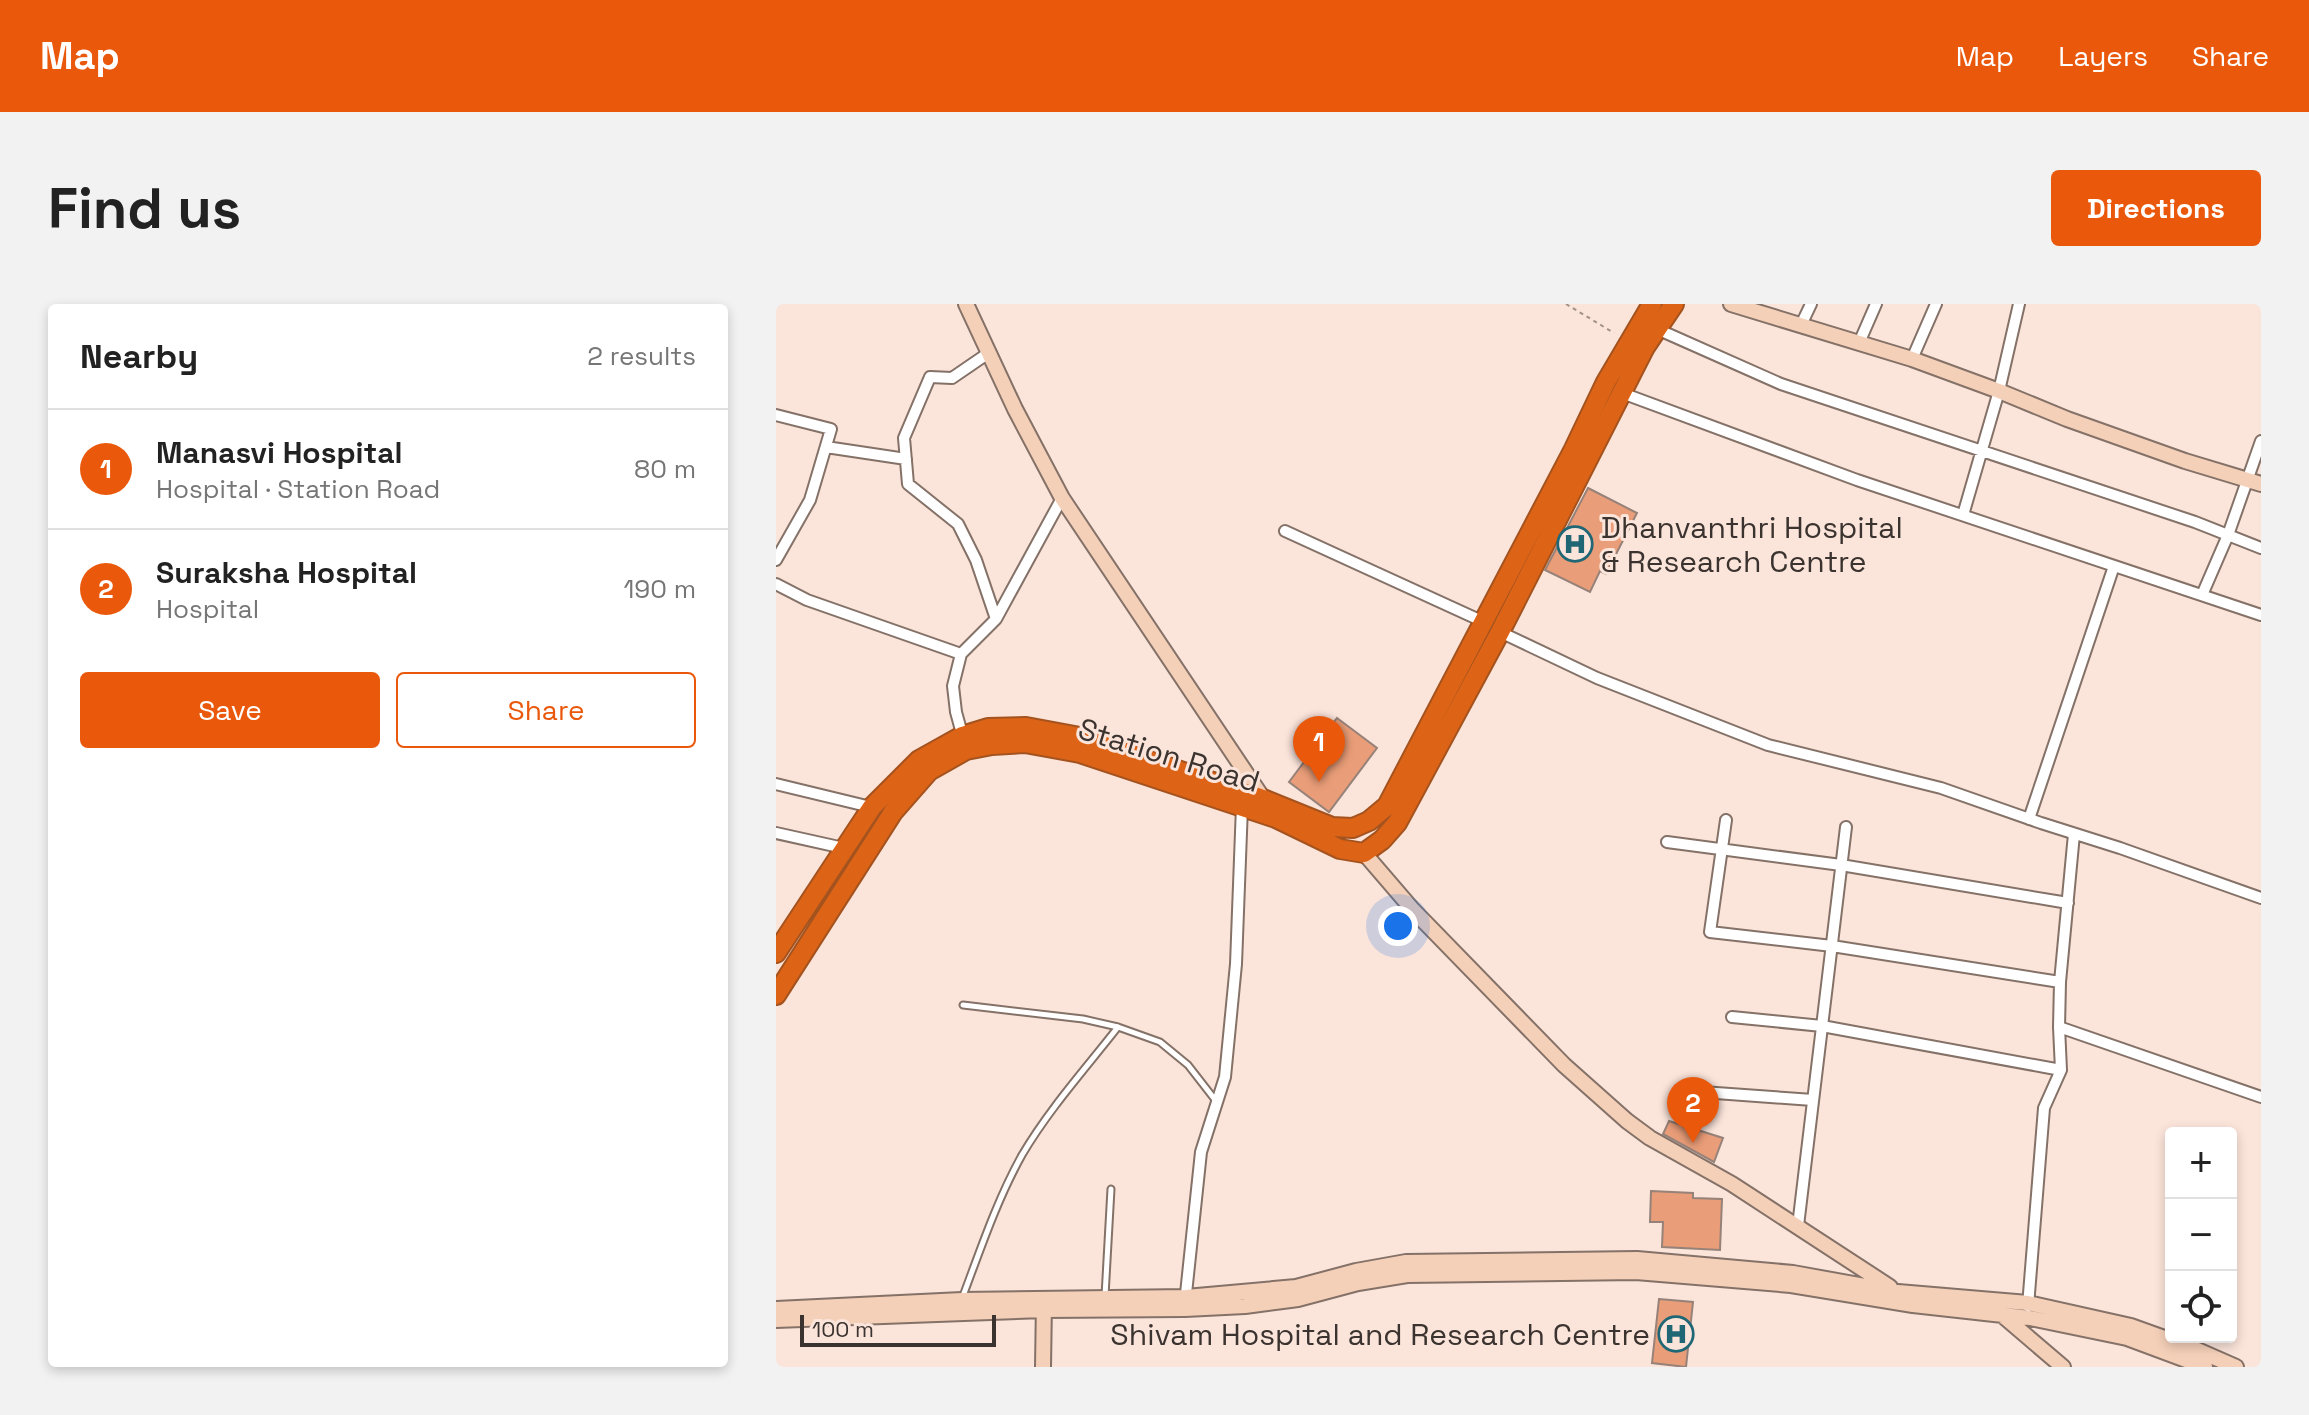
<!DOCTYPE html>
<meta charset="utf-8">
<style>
:root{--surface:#fff;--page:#f2f2f2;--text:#222;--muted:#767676;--line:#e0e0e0;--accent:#ea580c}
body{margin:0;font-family:"Space Grotesk",sans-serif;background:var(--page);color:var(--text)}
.controls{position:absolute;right:24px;bottom:24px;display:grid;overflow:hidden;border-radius:8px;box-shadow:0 4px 12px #0003}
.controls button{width:72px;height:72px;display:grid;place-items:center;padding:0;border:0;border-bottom:2px solid var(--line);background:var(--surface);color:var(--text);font:40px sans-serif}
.scale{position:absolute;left:24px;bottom:20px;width:196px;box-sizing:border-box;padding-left:8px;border:4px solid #3b332f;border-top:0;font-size:22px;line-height:28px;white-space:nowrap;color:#3b332f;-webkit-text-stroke:6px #fbe4da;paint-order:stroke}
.you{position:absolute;left:622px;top:622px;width:28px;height:28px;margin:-20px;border:6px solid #fff;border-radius:50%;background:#1a73e8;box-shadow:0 0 0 12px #1a73e833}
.badge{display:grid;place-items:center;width:52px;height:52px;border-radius:50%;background:var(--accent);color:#fff;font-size:26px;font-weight:700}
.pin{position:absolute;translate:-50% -66px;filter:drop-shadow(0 2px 4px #0008)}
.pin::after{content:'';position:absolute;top:42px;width:28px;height:24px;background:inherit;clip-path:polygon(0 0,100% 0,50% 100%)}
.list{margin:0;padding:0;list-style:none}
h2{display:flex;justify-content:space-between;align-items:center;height:104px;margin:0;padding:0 32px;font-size:34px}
h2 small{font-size:26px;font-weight:400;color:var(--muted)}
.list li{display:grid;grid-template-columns:52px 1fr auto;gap:24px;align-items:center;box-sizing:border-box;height:120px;padding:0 32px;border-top:2px solid var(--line)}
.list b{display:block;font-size:30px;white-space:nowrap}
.list p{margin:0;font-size:26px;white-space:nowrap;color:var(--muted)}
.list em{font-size:26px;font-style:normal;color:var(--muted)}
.actions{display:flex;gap:16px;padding:24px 32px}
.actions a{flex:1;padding:18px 0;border:2px solid var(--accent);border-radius:8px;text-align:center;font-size:28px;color:var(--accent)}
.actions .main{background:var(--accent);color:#fff}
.icon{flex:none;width:44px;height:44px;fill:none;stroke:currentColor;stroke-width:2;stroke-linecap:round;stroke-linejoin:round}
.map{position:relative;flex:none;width:1485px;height:1063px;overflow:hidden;border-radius:8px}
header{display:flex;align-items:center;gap:48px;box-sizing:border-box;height:112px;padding:0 40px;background:var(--accent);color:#fff}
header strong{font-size:38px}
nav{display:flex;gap:44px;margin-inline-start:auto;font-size:28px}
.intro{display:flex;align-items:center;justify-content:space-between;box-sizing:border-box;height:192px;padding:0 48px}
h1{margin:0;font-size:56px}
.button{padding:20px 36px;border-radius:8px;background:var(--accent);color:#fff;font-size:28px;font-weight:700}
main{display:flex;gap:48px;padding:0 48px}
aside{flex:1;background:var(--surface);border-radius:8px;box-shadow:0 4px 12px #0003}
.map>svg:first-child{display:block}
.building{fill:#e99d78;stroke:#968279;stroke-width:2}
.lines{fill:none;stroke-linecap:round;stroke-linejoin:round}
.lane-casing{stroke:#847167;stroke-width:9}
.street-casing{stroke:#847167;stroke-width:14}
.secondary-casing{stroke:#847167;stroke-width:18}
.highway-casing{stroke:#a4531f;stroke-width:22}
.path{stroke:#a2928a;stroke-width:2;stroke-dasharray:4 4;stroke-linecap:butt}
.lane{stroke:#fff;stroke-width:5}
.street{stroke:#fff;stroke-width:10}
.secondary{stroke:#f5d0b9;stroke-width:14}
.highway{stroke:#dd6417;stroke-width:18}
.labels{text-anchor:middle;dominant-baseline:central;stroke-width:6;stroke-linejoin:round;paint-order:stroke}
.poi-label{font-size:30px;fill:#3b332f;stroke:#fbe4da;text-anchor:start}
.street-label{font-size:30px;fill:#3b332f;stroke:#fbe4da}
</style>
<header>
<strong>Map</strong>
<nav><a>Map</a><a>Layers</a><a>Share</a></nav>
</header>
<div class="intro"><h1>Find us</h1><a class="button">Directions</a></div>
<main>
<aside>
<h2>Nearby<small>2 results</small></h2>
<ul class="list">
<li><span class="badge">1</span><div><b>Manasvi Hospital</b><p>Hospital · Station Road</p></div><em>80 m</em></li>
<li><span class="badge">2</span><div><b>Suraksha Hospital</b><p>Hospital</p></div><em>190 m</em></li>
</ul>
<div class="actions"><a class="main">Save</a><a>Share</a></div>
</aside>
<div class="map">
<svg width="1485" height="1063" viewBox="0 0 1485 1063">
<rect width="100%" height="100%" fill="#fbe4da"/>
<path class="building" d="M812 184 861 209 830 270 824 267 814 288 769 266Z
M561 414 601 444 553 508 513 478Z
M893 817 947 834 938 858 887 830Z
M875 887 917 889V894L946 895 944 946 886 943 887 918H874Z
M883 995 917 998 910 1063 876 1059Z"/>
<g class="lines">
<defs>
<path id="lane" d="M187 701 307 715 342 723 384 738 412 761 440 797
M187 992C205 944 221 896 246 851 273 805 310 764 342 723
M329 992 335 885"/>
<path id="street" d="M1025 21 1035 0
M881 25 1005 80 1419 218 1485 244
M1083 39 1100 0
M214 48 176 74 154 73 128 134 132 180 182 220 200 256 220 315
M1136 55 1160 0
M846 89 1081 176 1485 311
M0 111 55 125 34 196 0 256
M50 143 130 155
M1187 211 1223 87 1243 0
M509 227 708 318
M0 280 31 296 185 350
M1426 291 1452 231 1485 137
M722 327 821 374 992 441 1165 484 1265 519 1344 544 1485 594
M188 437 180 408 177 382 185 350 220 315 286 194
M0 480 99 504
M1253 515 1338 262
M950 516 934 628 1056 642 1284 678
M0 529 72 545
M891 538 1065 561 1292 599
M956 713 1046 722 1285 766
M1283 723 1485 793
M926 788 1037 796
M1022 922 1070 523
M409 999 425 848 449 773 460 660 466 502
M1252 1002 1268 804 1285 766 1283 723 1284 678 1298 530"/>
<path id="secondary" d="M190 0 239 105 286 194 490 499
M955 0 1136 55 1223 87 1291 115 1409 157 1485 180
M588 549 637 606 788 761 851 817 874 834 956 880 1114 983
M0 1005 186 996 410 993 520 983 580 967 630 958 861 955 1017 969 1122 988 1252 999 1355 1022 1419 1045 1460 1063
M1226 1011 1287 1063
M0 1016 268 1006 409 1005 469 1002 522 995 582 979 631 971 860 968 1015 981 1137 1001 1254 1014 1351 1034 1429 1063
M267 1063 268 998"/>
<path id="highway" d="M0 649 96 503 143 456 186 432 212 424 250 423 304 433 487 495 556 523 577 524 593 517 611 502 798 145 830 78 876 0
M0 691 117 508 153 467 190 446 216 441 249 439 304 449 500 514 564 545 588 549 606 536 621 519 724 328 869 43 898 0"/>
</defs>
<use href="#lane" class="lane-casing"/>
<use href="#street" class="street-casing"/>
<use href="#secondary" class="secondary-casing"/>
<use href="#highway" class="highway-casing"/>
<path class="path" d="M790 0 838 29"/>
<use href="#lane" class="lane"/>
<use href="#street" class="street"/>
<use href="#secondary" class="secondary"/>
<use href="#highway" class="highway"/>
</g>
<defs>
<symbol id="hospital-ring" viewBox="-11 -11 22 22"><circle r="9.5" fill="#fbe4da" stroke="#206776" stroke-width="1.5"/><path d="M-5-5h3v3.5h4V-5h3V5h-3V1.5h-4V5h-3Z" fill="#206776"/></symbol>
</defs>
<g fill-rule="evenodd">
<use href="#hospital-ring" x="779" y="220" width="40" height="40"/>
<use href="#hospital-ring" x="880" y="1010" width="40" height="40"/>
</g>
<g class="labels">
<g class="poi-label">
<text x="825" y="223">Dhanvanthri Hospital<tspan x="825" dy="34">&amp; Research Centre</tspan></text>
<text x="874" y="1030" text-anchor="end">Shivam Hospital and Research Centre</text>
</g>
<g class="street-label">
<text transform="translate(393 451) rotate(17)">Station Road</text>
</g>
</g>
</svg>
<div class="controls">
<button>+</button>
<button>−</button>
<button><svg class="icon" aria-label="locate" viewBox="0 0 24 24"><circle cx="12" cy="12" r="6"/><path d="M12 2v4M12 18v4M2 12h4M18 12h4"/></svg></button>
</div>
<div class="scale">100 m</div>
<div class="you"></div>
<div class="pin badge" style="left:543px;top:478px">1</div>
<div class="pin badge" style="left:917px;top:839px">2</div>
</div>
</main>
